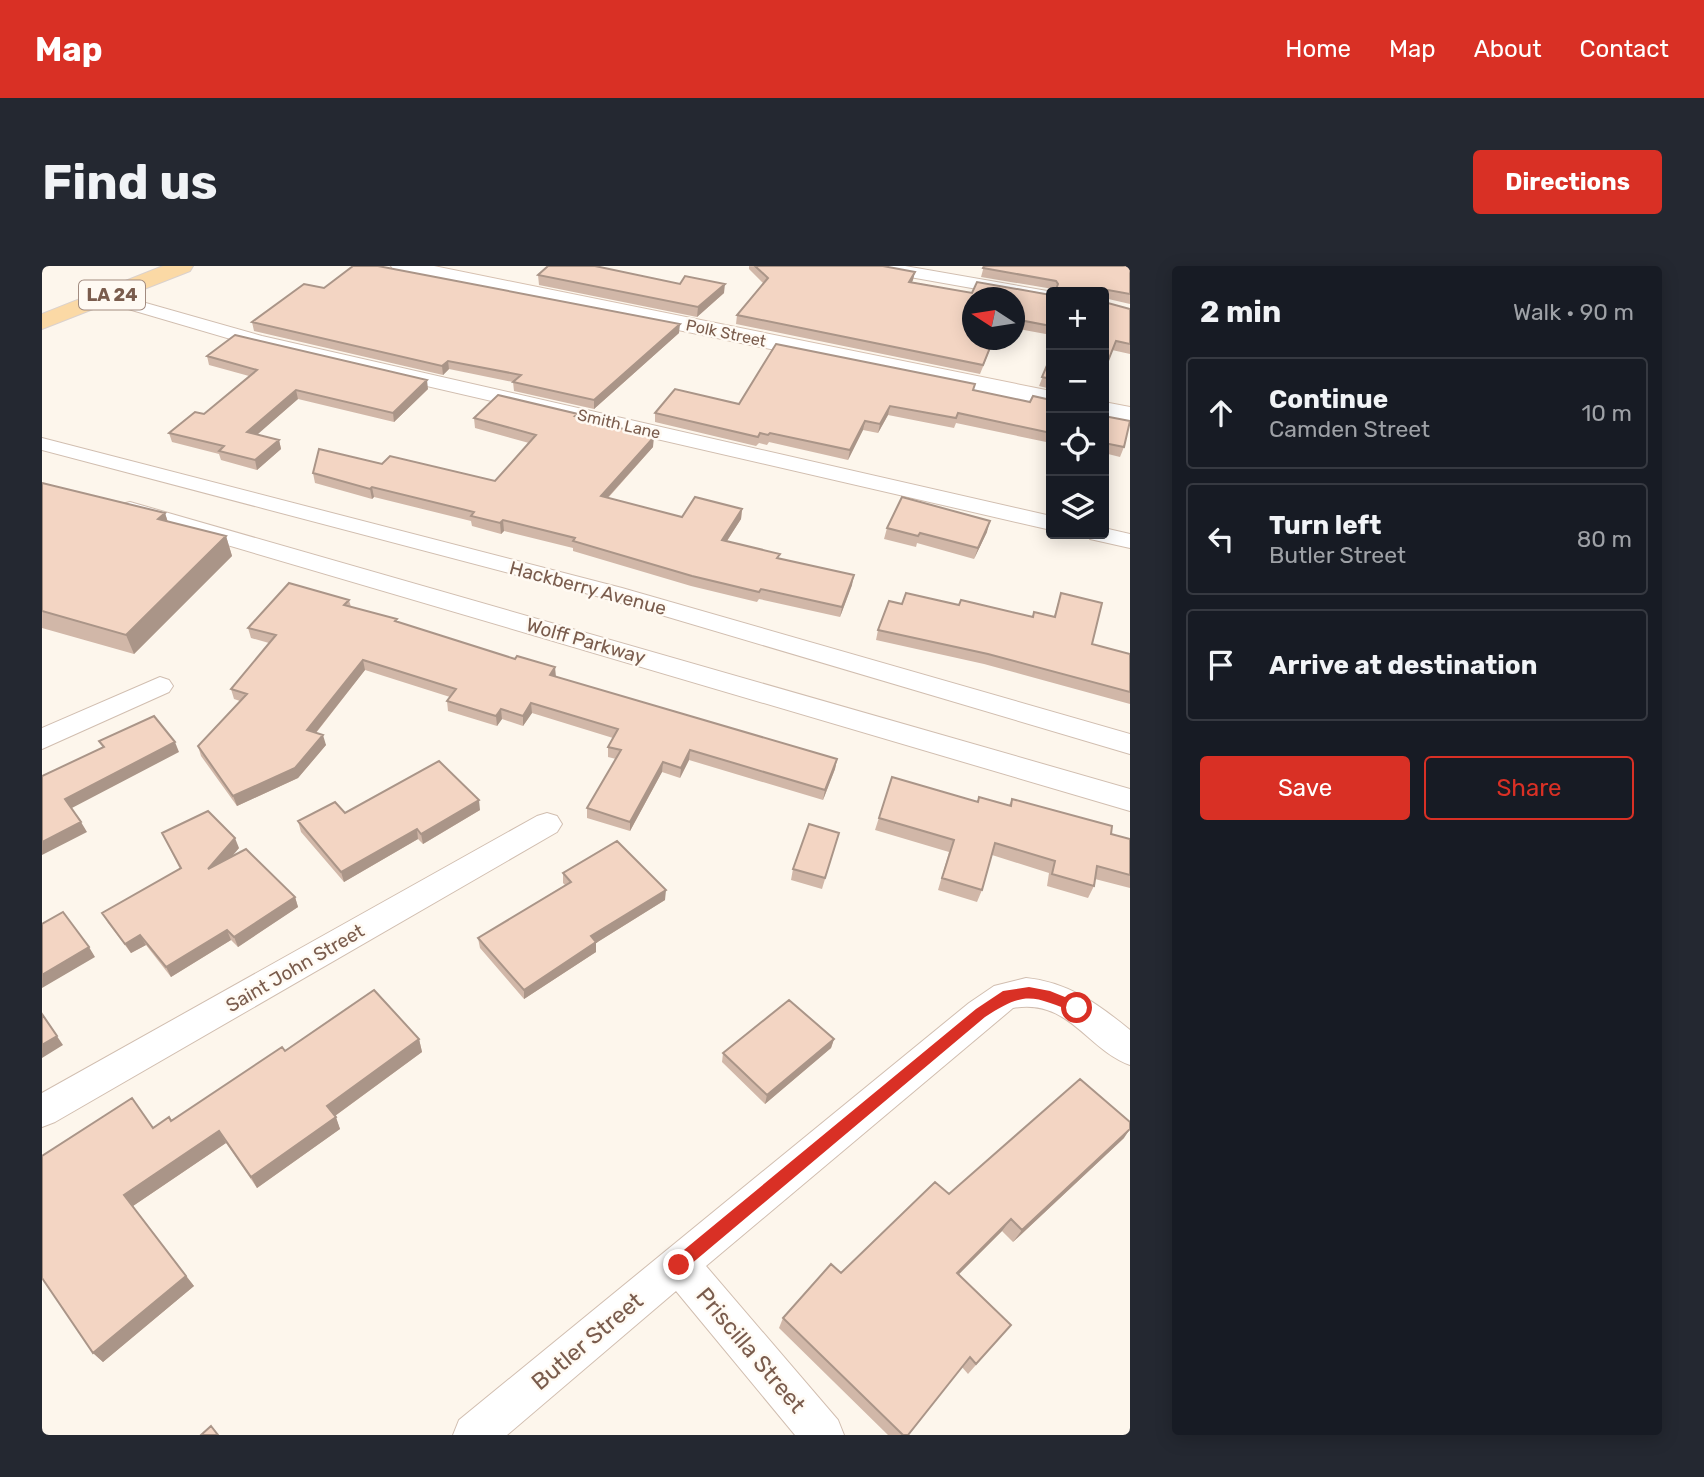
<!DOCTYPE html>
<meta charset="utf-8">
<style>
:root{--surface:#171b24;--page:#242831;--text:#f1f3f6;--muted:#9ea1a6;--line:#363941;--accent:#d93025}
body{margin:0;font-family:Rubik,sans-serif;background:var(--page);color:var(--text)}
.controls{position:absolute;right:21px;top:21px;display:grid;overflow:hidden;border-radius:7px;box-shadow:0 4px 18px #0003}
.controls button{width:63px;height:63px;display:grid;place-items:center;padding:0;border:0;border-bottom:2px solid var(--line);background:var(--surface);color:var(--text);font:35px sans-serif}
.compass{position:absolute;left:920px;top:21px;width:63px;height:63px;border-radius:50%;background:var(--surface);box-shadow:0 4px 18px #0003;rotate:282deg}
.stop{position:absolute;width:21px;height:21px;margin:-16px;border:5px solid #d93025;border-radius:50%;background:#fff}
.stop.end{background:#d93025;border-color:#fff;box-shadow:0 2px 7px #0008}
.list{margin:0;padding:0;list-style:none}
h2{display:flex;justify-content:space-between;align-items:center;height:91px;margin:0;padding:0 28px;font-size:30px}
h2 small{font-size:23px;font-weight:400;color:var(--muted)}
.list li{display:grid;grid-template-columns:46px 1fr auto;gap:21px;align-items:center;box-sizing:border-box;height:112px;margin:0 14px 14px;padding:0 14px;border:2px solid var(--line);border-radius:7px}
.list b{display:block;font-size:26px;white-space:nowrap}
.list p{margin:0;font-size:23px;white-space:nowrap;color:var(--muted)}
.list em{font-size:23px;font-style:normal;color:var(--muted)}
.actions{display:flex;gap:14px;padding:21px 28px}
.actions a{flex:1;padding:16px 0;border:2px solid var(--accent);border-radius:7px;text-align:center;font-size:24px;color:var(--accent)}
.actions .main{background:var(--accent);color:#fff}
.icon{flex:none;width:38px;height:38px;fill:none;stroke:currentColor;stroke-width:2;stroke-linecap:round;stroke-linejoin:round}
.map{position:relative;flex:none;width:1088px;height:1169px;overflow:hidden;border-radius:7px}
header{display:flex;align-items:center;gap:42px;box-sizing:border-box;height:98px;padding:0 35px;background:var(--accent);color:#fff}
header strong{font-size:33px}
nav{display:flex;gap:38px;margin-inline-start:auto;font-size:24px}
.intro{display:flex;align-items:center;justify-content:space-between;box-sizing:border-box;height:168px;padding:0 42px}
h1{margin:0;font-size:49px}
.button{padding:18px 32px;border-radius:7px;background:var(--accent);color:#fff;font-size:24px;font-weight:700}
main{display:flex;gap:42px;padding:0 42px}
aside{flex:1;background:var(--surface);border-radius:7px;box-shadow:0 4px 18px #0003}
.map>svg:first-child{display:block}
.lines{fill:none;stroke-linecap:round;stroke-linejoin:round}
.street-casing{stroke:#d1beb0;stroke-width:2}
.secondary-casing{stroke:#d6c0b0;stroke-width:2}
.primary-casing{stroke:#dad1cd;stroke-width:2}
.street{fill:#fff;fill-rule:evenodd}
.secondary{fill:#fff;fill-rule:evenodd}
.primary{fill:#fbd9a5;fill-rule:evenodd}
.wall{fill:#d1b7a8}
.shaded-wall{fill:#aa9588}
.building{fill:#f3d5c3;stroke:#aa9588;stroke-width:2}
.route{fill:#d93025}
.labels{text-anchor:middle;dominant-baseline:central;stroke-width:5;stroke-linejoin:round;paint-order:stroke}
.far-street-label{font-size:16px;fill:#7a5c4d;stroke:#fffaf3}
.shield{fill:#fffaf3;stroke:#a28b7f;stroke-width:2}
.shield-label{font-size:18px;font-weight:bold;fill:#7a5c4d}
.street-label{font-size:19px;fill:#7a5c4d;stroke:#fffaf3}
.near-street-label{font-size:23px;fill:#7a5c4d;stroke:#fffaf3}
</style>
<header>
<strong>Map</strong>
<nav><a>Home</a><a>Map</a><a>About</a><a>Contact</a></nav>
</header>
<div class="intro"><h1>Find us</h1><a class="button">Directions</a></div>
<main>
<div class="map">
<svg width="1088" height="1169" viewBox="0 0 1088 1169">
<rect width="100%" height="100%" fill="#fdf6ec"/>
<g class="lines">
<defs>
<path id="street" d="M826 0H863L1011 26 1009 36 834 5Z
M65 26 220 70 1009 250V264L216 81 59 35 56 31 59 27Z
M0 172 580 322 1088 468V488L562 332 0 184Z
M88 236 1088 523V545L80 248 77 243 80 238Z
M1062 262 1088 268V282L1048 273 1045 268H1062Z
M118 411 127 414 131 420 127 426 0 483V462Z
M505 547 515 550 520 558 515 566 13 856 0 861V827L495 550Z
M984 712C1026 716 1056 738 1088 764V799C1044 783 1027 732 971 742L664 1000 796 1154 802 1169H753L634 1025 465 1169H411L417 1154 927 737 952 720Z"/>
<path id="secondary" d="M349 0H392L1009 125V141L360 7 352 5Z
M1062 136 1088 141V157L1062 152Z"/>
<path id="primary" d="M121 0H151L148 5 0 63V48Z"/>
</defs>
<use href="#street" class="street-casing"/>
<use href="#secondary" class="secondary-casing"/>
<use href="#primary" class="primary-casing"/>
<use href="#street" class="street"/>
<use href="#secondary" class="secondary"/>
<use href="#primary" class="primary"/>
</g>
<path class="wall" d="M707 0H841L873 6 870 16 930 27 1009 29V69L972 62V32H930L952 74 938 108 694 58 695 49 721 17 707 3Z
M942 0H1088V38L1062 32V36L1088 43V88L1070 84 1011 23 939 11Z
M559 2 682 27 655 51 497 19 496 9Z
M282 22 637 67 552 143 472 125 471 116 407 103 401 109 212 65 210 56Z
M165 90 386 123 352 156 256 133 215 168 237 174 239 183 215 204 179 194 177 188 130 176 127 167 162 148 207 110 167 99Z
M1009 90V123L997 120Z
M932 125 988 136 1009 134V177L914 157 912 162 846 149 836 167 821 164 806 194 727 176 725 179 717 177 714 180 613 156V147L697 138Z
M536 148V151L611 181 566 232 640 251 700 243 699 253 685 275 810 319 798 351 717 333 715 336 649 320 531 285V282L462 265 459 268 430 260 429 255 332 231 330 233 273 217 271 207 340 198 453 215 487 177 433 162 432 152Z
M1062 150 1082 181 1078 191 1062 187Z
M0 217 123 247 126 256 184 270 190 290 92 388 0 362Z
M845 262 945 266 932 293 875 277 874 281 842 273Z
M1019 327 1050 378 1088 388V438L942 398 834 374 836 364 860 338 917 339 990 351 1012 350Z
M307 334 309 341 514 411 795 493 793 503 781 534 647 494 638 512 620 506 588 565 545 552V542L574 493 566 491V481L571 472 490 447 481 460 460 453 455 460 406 445 405 435 408 431 323 404 274 467 284 479 256 512 195 540 159 490 156 480 198 435 192 433 189 423 227 377 209 372 206 362Z
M850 511 935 536 967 539 970 533 1069 568 1088 573V622L1053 613 1052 620 1046 632 1005 620 1007 607 950 589 940 624 935 636 896 624 907 586 833 564Z
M438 544 381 578 376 573 302 616 259 566 256 555 303 547Z
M120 567 197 582 189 591 253 631 256 641 196 681 189 674 129 711 104 679 89 687 66 657 60 647 138 603Z
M797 567 780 623 749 614 751 603Z
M521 607 623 634 554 677V686L482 733 438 682 436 672 523 619 521 617Z
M377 773 380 786 293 850 298 863 215 922 184 877 91 940 152 1020 61 1096 51 1087 111 862 129 855 243 785Z
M792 773 789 782 723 838 680 796 681 787Z
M1082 872 971 976 960 965 917 1008 969 1059 926 1108 920 1101 866 1169H846L737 1062 741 1052 799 1007 907 928Z"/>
<path class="shaded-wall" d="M873 6 871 14 865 25 867 16Z
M683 18 682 27 655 51 656 41Z
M638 58 637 67 552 143V134Z
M406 95 407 103 401 109 400 100Z
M385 114 386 123 352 156 351 147Z
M254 124 256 133 208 175 205 166Z
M848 140 846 149 836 167 838 158Z
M823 155 821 164 806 194 808 184Z
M612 171 611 181 558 240 559 230Z
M237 174 239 183 215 204 213 194Z
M330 221 332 231 330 233 328 223Z
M700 243 699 253 679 284 680 274Z
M123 247 129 267 116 253Z
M461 254 462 265 459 268 458 257Z
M948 255 945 266 932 293 936 282Z
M184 270 190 290 92 388 84 369Z
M812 309 810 319 798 351 800 341Z
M321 394 323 404 268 474 265 464Z
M513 401 514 411 508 409Z
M489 437 490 447 481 460V450Z
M459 443 460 453 455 460 454 450Z
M281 469 284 479 256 512 195 540 191 530Z
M133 476 137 486 28 543 23 533Z
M648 484 647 494 638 512 639 502Z
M795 493 793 503 781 534 783 524Z
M621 496 620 506 588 565V556Z
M437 534 438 544 381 578 379 568Z
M39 556 45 566 0 589V576Z
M375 563 376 573 302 616 299 606Z
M193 572 197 582 171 613 166 603Z
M624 624 623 634 554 677V686L482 733V724L549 670Z
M253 631 256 641 196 681 192 671Z
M185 664 189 674 129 711 124 701Z
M98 669 104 679 89 687 83 678Z
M47 681 53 691 0 722V709Z
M0 748 21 779 0 792Z
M377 773 380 786 290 852 285 840Z
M792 773 789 782 723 838 725 829Z
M294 851 298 863 215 922 209 911Z
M1088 863 1082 872 971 976 980 964Z
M177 865 184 877 91 940 82 929Z
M969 953 960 965 907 1018 915 1007Z
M144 1010 152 1020 61 1096 51 1087Z"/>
<path class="building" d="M311 0H336L638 58 552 134 471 116 479 109 406 95 400 100 210 56 262 18 282 22Z
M506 0H553L638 18 643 10 683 18 656 41 496 9Z
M713 0H841L873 6 867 16 930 27 935 16 1009 29V60L972 53V32H930V74H951L941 99 695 49 726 12Z
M942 0H1088V28L1066 24 1062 26V36L1088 43V78L1074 75 1062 105V26H1013L1016 18 1014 15 941 2Z
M193 69 385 114 351 147 254 124 205 166 237 174 213 194 177 185 182 180 127 167 153 146 162 148 215 104 165 90Z
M734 78 933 118 931 124 988 136 991 130 1009 134V167L916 147 914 152 848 140 838 158 823 155 808 184 728 167 726 169 718 167 716 171 613 147 633 123 697 138Z
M1009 90V113L1000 111Z
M456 129 536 148 533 150 612 171 559 230 640 251 653 231 700 243 680 274 738 288 735 292 812 309 800 341 719 323 717 326 650 310 531 275 533 272 461 254 458 257 429 250 432 246 330 221 328 223 271 207 277 183 340 198 348 190 453 215 494 169 432 152Z
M1062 150 1088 155 1082 181 1062 177Z
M0 217 123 247 116 253 184 270 84 369 0 345Z
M860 231 948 255 936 282 878 267 876 270 845 262Z
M247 317 307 334 302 339 355 353 353 355 473 393 475 390 513 401 508 409 795 493 783 524 648 484 639 502 621 496 588 556 545 542 579 484 566 481 576 463 489 437 481 450 459 443 454 450 405 435 414 423 321 394 265 464 281 469 253 502 191 530 156 480 205 428 189 423 234 369 206 362Z
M864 327 917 339 919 334 991 351 992 346 1013 351 1019 327 1060 337 1050 378 1088 388V426L946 388 836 364 847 335 860 338Z
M112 450 133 476 23 533 39 556 0 576V510L62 481 57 475Z
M397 495 437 534 379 568 375 563 299 606 256 555 293 536 303 547Z
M850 511 936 536 937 531 969 540 970 533 1070 560 1069 568 1088 573V609L1055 600 1052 620 1010 608 1013 595 953 577 940 624 900 612 912 574 837 552Z
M166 545 193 572 166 603 204 583 253 631 192 671 185 664 124 701 98 669 83 678 60 647 139 602 120 567Z
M767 558 797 567 783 612 751 603Z
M575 575 624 624 549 670 554 676 482 724 436 672 529 616 521 607Z
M21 646 47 681 0 709V658Z
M332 724 377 773 285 840 294 851 209 911 177 865 82 929 144 1010 51 1087 0 1012V890L90 832 111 862 127 851 129 855 240 781 243 785Z
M747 734 792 773 725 829 681 787Z
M0 748 15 770 0 779Z
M1038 813 1088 856V863L980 964 969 953 915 1007 969 1059 934 1098 928 1091 866 1169H861L741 1052 789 998 799 1007 893 916 907 928Z
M169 1160 176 1169H159Z"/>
<path class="route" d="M987 721 1008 725 1040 738 1042 742 1035 747C992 731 985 723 943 751L642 1004 637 1006 631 1004 629 999 631 993 934 743 961 725Z"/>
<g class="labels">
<g class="far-street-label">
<text transform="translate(684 67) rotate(12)">Polk Street</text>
<text transform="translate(577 158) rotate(13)">Smith Lane</text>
</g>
<rect class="shield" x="37" y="14.5" width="66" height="29" rx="5"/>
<g class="shield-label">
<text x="70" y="29">LA 24</text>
</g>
<g class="street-label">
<text transform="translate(546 322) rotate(15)">Hackberry Avenue</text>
<text transform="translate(544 375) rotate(16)">Wolff Parkway</text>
<text transform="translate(253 702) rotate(-30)">Saint John Street</text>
</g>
<g class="near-street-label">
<text transform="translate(545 1075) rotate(-40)">Butler Street</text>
<text transform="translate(709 1084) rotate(50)">Priscilla Street</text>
</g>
</g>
</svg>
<div class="controls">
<button>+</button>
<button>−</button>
<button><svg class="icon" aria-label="locate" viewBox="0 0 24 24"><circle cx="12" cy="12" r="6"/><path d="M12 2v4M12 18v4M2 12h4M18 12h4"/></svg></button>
<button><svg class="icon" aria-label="layers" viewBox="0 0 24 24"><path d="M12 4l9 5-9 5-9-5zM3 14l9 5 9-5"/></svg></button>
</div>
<svg class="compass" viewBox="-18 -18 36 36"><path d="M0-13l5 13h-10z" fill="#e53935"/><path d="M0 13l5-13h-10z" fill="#9ea1a6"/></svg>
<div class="stop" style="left:1035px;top:742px"></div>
<div class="stop end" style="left:637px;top:999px"></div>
</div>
<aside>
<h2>2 min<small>Walk · 90 m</small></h2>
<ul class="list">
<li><svg class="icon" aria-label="ahead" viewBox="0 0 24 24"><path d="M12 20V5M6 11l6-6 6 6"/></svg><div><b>Continue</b><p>Camden Street</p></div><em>10 m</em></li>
<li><svg class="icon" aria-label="left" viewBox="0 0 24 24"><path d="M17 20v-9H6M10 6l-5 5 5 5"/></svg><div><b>Turn left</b><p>Butler Street</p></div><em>80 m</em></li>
<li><svg class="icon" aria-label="arrive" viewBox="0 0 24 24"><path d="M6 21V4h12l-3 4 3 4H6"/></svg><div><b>Arrive at destination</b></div></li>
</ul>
<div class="actions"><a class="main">Save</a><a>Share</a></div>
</aside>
</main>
